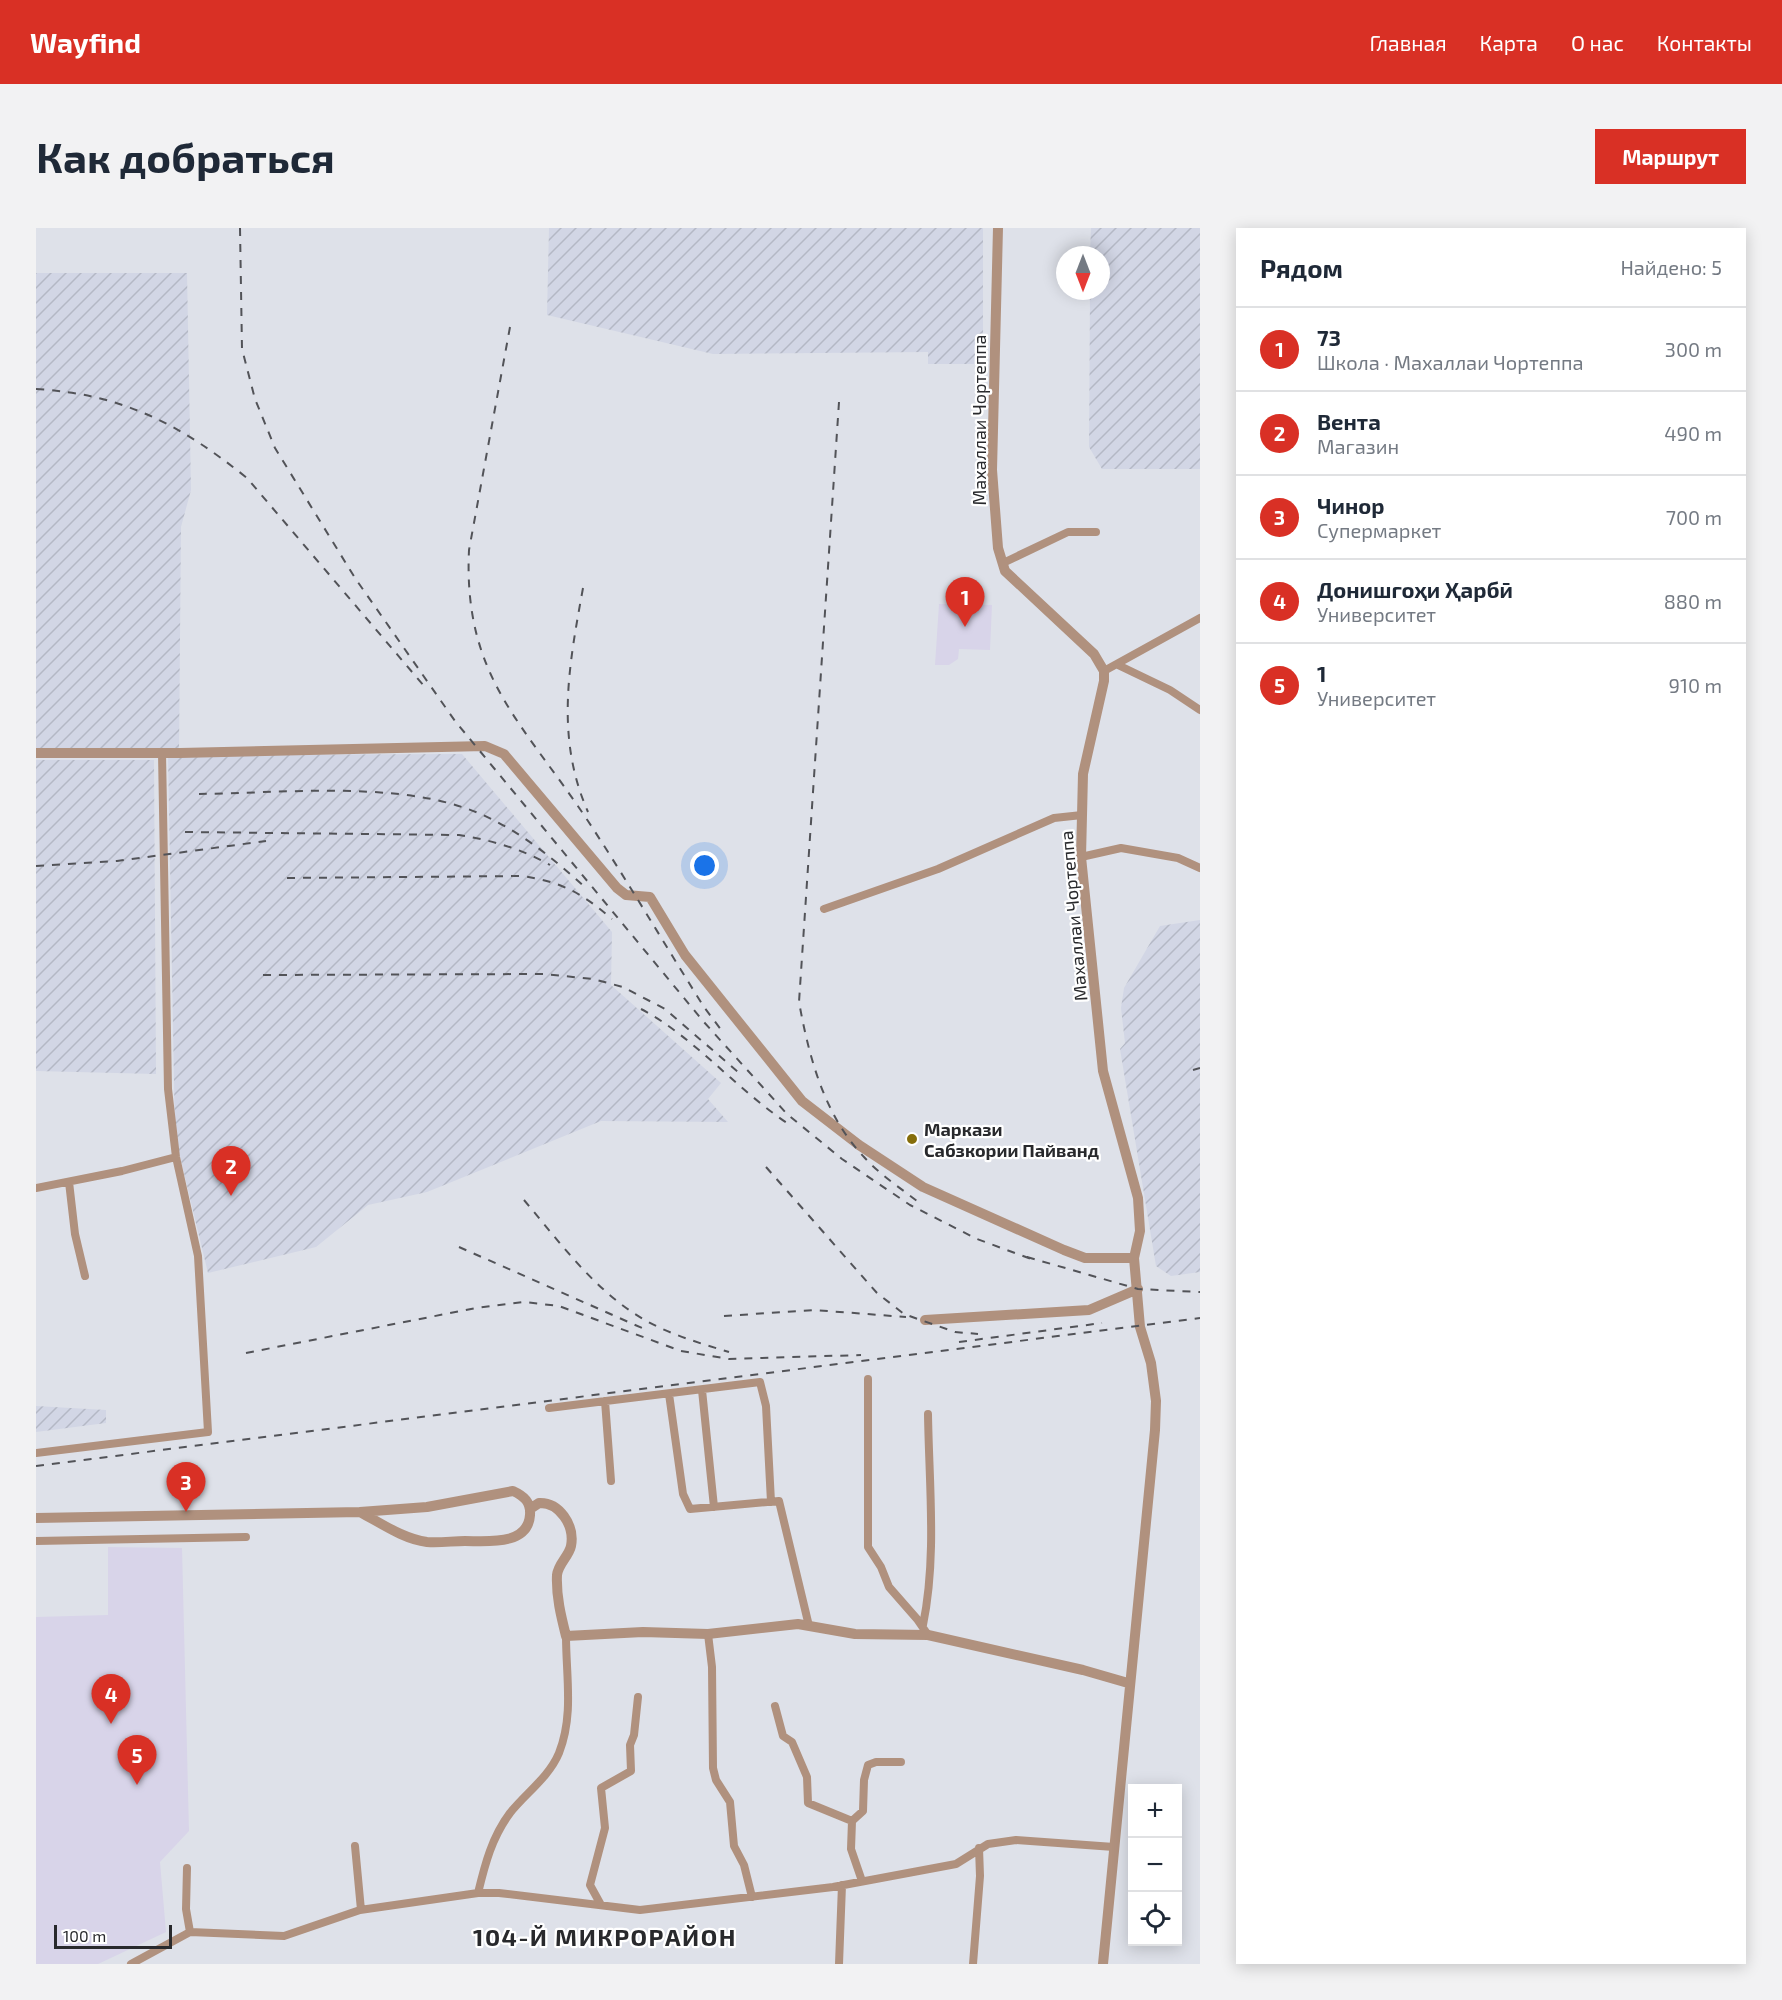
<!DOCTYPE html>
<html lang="ru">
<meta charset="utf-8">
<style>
:root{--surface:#fff;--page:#f2f2f3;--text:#1f2937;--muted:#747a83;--line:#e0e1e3;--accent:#d93025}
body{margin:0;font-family:"Exo 2",sans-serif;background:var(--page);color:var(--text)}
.controls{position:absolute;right:18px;bottom:18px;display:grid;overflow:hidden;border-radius:0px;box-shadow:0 3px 15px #0003}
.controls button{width:54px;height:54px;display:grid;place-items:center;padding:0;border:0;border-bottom:2px solid var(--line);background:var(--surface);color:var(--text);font:30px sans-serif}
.compass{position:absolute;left:1020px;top:18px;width:54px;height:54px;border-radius:50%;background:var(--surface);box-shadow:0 3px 15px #0003;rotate:180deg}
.scale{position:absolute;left:18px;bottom:15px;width:118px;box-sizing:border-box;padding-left:6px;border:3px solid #28292c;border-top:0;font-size:16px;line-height:21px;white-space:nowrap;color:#28292c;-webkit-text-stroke:4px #fff;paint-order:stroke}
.you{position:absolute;left:669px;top:638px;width:21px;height:21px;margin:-15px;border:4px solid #fff;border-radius:50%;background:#1a73e8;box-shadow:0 0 0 9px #1a73e833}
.badge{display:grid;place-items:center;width:39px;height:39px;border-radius:50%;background:var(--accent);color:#fff;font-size:20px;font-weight:700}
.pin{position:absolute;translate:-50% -50px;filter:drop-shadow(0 2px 3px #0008)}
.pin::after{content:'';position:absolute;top:32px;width:21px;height:18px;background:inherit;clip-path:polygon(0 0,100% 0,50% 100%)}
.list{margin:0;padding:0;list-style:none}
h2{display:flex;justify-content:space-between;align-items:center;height:78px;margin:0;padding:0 24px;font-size:26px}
h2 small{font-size:20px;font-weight:400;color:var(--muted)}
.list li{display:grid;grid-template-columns:39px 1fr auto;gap:18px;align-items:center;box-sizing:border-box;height:84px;padding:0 24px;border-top:2px solid var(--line)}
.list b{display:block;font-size:22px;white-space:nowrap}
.list p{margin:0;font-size:20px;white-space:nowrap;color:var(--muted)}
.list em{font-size:20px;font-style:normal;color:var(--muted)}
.icon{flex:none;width:33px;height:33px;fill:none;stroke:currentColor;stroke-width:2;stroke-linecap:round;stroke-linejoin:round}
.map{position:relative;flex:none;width:1164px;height:1736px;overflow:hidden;border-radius:0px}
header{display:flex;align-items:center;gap:36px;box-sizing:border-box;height:84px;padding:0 30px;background:var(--accent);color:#fff}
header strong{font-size:28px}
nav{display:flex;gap:33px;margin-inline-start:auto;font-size:21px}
.intro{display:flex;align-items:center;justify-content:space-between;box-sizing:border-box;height:144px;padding:0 36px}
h1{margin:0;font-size:42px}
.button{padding:15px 27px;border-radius:0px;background:var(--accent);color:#fff;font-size:21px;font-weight:700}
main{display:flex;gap:36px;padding:0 36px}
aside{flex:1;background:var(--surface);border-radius:0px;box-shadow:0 3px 15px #0003}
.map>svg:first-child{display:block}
.industrial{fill:url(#industrial-furrows)}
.education{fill:#d8d4e9}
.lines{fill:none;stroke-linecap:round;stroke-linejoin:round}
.minor{stroke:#b0917e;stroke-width:8}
.tertiary{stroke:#b0917e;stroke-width:10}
.rail{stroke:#525358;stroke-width:2;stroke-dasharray:8 8;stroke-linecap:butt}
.poi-dot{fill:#856d0a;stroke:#fff;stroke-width:2}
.labels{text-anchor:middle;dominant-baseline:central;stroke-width:4.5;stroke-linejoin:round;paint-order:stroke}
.street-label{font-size:18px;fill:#28292c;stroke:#fff}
.poi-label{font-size:18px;font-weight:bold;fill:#28292c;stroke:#fff;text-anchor:start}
.district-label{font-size:24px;font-weight:bold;letter-spacing:1.5px;fill:#28292c;stroke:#fff}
</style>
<header>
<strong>Wayfind</strong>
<nav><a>Главная</a><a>Карта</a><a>О нас</a><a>Контакты</a></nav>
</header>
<div class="intro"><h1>Как добраться</h1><a class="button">Маршрут</a></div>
<main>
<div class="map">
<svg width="1164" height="1736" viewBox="0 0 1164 1736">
<defs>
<pattern id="industrial-furrows" width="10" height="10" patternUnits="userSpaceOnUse" patternTransform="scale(1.5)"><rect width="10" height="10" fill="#d2d6e5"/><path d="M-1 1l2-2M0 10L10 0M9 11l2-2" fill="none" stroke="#b4b8c5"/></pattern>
</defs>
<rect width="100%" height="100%" fill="#dee1e9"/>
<path class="industrial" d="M513 0H947V136H892V124L677 126 511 87Z
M1055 0H1164V241H1066L1053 219 1054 63H1065V27H1054Z
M0 45H151L155 262 145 299 143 522 0 521Z
M426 526 576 704 575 757 685 855 672 871 692 894 565 893 391 964 332 977 280 1019 172 1045 139 908 132 527Z
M0 532H118L120 846 0 843Z
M1164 692V1044L1135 1048 1120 1038 1084 821 1089 815 1085 780 1088 760 1124 698Z
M0 1178 70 1182V1195L0 1204Z"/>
<path class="education" d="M903 376 956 377 954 422 923 421 922 431 913 437H899Z
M72 1319 146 1320 153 1603 124 1634 130 1704 62 1736H0V1389L72 1387Z"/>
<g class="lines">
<path class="minor" d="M967 335 1032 304H1060
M1082 437 1134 462 1164 482
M1068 443 1164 390
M1045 629 1085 620 1142 630 1164 640
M788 681 902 641 1018 590 1046 587
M33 954 39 1006 49 1048
M0 960 86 943 140 929
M832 1151V1319L845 1339 853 1359 881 1391 892 1407
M666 1162 678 1279
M633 1166 647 1266 654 1281 743 1273 773 1398
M569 1173 575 1253
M513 1180 724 1154 730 1178 735 1274
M0 1225 172 1204 162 1028 140 929 132 861 126 525
M0 1313 210 1309
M887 1397C901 1329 893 1256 892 1186
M672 1406 676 1439 677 1540 680 1552 694 1574 698 1618 708 1637 716 1669
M739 1478 747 1508 756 1514 771 1549 772 1575 816 1593
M319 1618 325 1682
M151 1640 150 1681 154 1704
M826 1653 815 1621 816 1593 827 1583 828 1552 832 1537 840 1534H865
M442 1665C449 1636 456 1609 474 1585 490 1565 513 1549 523 1525 538 1487 530 1448 530 1408
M565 1677 554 1657 569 1600 565 1560 595 1543 594 1517 598 1507 602 1469
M95 1736 154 1704 248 1708 324 1682 442 1665H463L604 1682 797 1659 920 1636 952 1616 980 1612 1078 1619
M803 1736 806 1657
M937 1736 944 1648 943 1620"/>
<path class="tertiary" d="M0 525H144L449 518 468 526 581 660 590 667 614 669 649 727 766 873 823 917 887 959 1028 1022 1049 1030H1098L1104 1003 1102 970 1067 843 1045 629 1047 546 1068 453V443L1058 426 969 343 962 320 956 242 962 0
M889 1092 1053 1082 1102 1061
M477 1263C488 1268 495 1274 494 1287 492 1318 451 1313 429 1313 417 1313 404 1315 391 1314 367 1311 345 1295 324 1284L391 1279Z
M494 1281 503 1275C523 1274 539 1297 535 1318 533 1328 522 1336 521 1347 520 1368 525 1388 530 1408L607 1404 672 1406 762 1396 819 1406 892 1407 1047 1442 1092 1455
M0 1290 324 1284
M1067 1736 1119 1202 1120 1173 1115 1135 1104 1099 1098 1030"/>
<path class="rail" d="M204 0 206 121 219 171 239 220 319 350 419 493 667 793 751 886 806 931 874 977 941 1011 998 1032
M474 99 433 322C427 449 488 496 552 593 592 654 629 717 668 779L686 803
M0 161C87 166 145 197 211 250L388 458
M803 174 763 774C773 829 788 887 828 929 843 946 863 959 881 973
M547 360C533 437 519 509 552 584
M163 566C242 565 351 554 426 579 473 594 515 628 551 661
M149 604 423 607C455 612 486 621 514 637
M0 638 81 633 230 613
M251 650 485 648C524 653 546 665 576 691
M227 747 508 746 557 751 587 759 629 781 702 844
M605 781C657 808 702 863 754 897
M1157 842 1164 840
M730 939 841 1065 868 1086 879 1090 919 1104 942 1106
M488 972C521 1011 553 1055 596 1084 625 1104 660 1114 693 1124
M423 1019 606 1100
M991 1029 1102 1061 1164 1064
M688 1088 778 1082 870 1089
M923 1114 1066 1095
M210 1125 440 1080 488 1074 523 1078 645 1123 693 1131 825 1127
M0 1238 1164 1090"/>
</g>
<circle class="poi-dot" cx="876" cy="911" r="6"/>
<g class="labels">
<g class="street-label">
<text transform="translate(943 192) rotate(-90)">Махаллаи Чортеппа</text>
<text transform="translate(1037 688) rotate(-95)">Махаллаи Чортеппа</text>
</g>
<g class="poi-label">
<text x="888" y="901">Маркази<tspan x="888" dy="21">Сабзкории Пайванд</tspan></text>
</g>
<g class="district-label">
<text x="569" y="1708">104-Й МИКРОРАЙОН</text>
</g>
</g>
</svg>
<div class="controls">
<button>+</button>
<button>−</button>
<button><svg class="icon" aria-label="locate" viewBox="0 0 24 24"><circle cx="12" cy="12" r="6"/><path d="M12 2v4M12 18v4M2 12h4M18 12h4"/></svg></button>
</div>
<svg class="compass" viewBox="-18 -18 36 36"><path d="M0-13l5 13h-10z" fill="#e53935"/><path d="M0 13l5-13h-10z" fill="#747a83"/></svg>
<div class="scale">100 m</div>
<div class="you"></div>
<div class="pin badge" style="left:929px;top:399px">1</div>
<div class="pin badge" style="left:195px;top:968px">2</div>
<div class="pin badge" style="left:150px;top:1284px">3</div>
<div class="pin badge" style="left:75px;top:1496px">4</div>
<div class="pin badge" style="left:101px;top:1557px">5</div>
</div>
<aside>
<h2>Рядом<small>Найдено: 5</small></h2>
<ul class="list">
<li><span class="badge">1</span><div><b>73</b><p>Школа · Махаллаи Чортеппа</p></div><em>300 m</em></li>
<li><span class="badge">2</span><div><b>Вента</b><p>Магазин</p></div><em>490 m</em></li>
<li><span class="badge">3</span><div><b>Чинор</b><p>Супермаркет</p></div><em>700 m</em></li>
<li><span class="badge">4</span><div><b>Донишгоҳи Ҳарбӣ</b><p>Университет</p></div><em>880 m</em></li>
<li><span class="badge">5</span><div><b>1</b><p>Университет</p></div><em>910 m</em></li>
</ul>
</aside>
</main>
